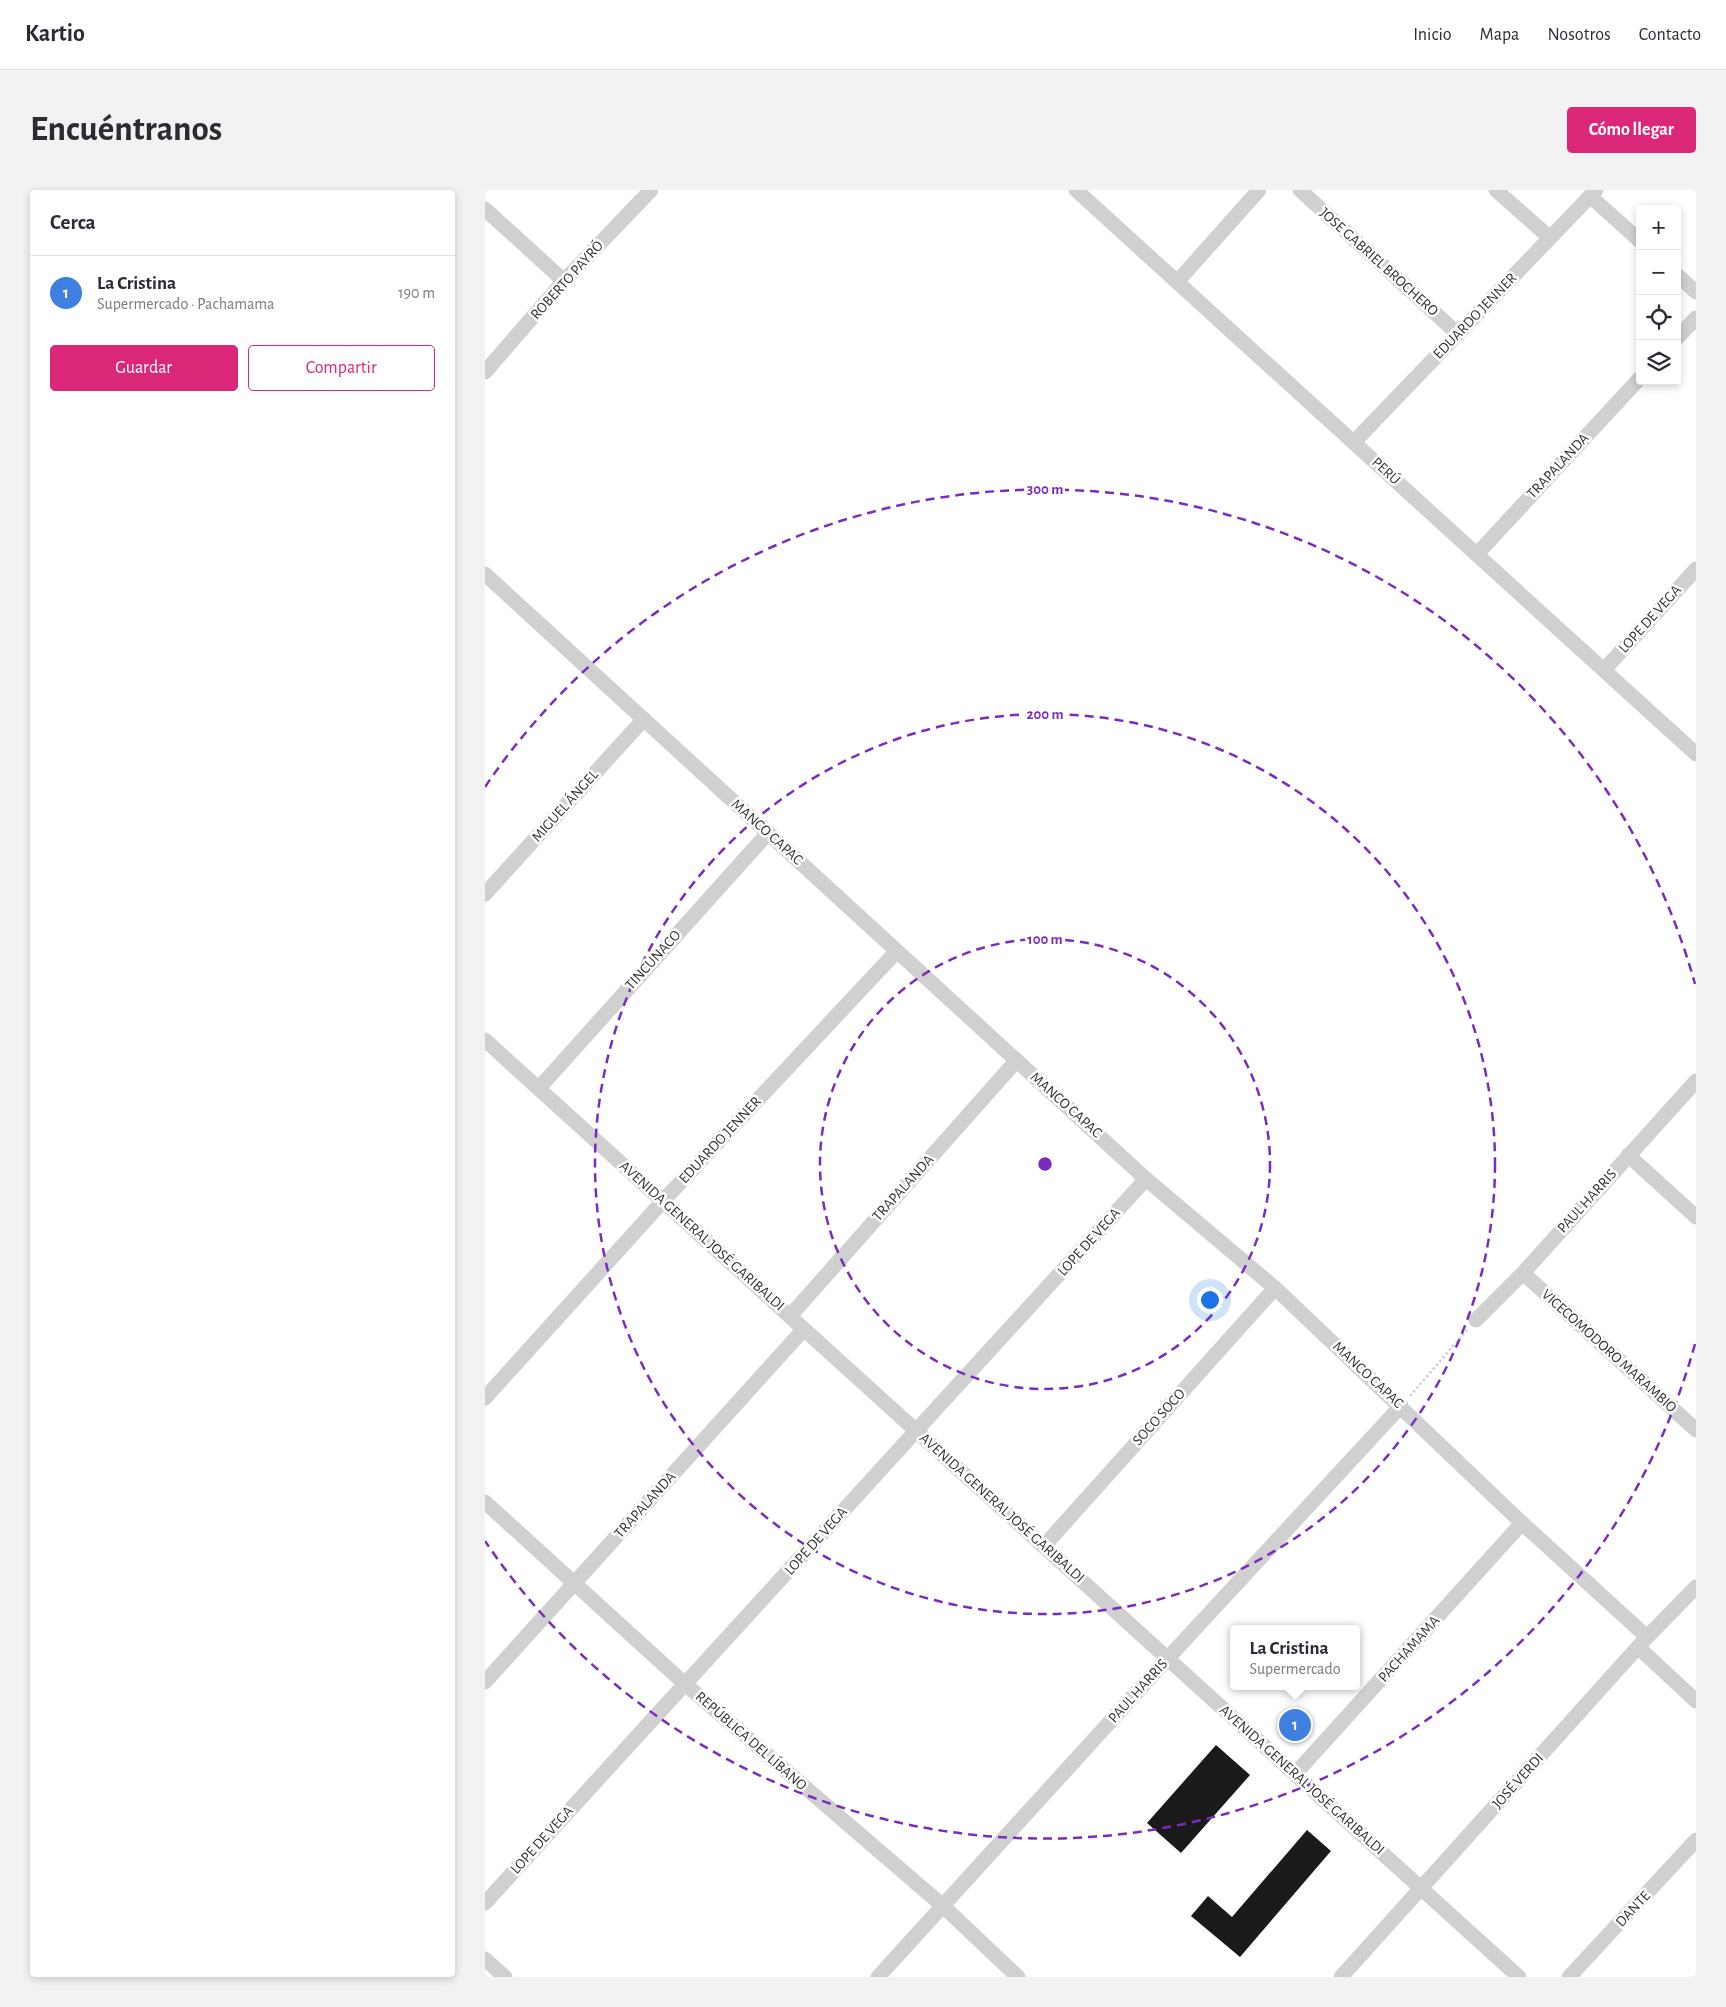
<!DOCTYPE html>
<html lang="es">
<meta charset="utf-8">
<style>
:root{--surface:#fff;--page:#f2f2f3;--text:#2b2b33;--muted:#7c7c81;--line:#e1e1e2;--accent:#db2777}
body{margin:0;font-family:"Alegreya Sans",sans-serif;background:var(--page);color:var(--text)}
.controls{position:absolute;right:15px;top:15px;display:grid;overflow:hidden;border-radius:5px;box-shadow:0 2px 8px #0003}
.controls button{width:45px;height:45px;display:grid;place-items:center;padding:0;border:0;border-bottom:1px solid var(--line);background:var(--surface);color:var(--text);font:25px sans-serif}
.you{position:absolute;left:724px;top:1109px;width:18px;height:18px;margin:-12px;border:4px solid #fff;border-radius:50%;background:#1a73e8;box-shadow:0 0 0 8px #1a73e833}
.badge{display:grid;place-items:center;width:32px;height:32px;border-radius:50%;background:var(--accent);color:#fff;font-size:16px;font-weight:700}
.pin{position:absolute;translate:-50% -50%;border:2px solid #fff;box-shadow:0 1px 5px #0006}
.popup{position:absolute;left:745px;top:1435px;width:130px;height:65px;box-sizing:border-box;display:grid;place-content:center;border-radius:5px;background:var(--surface);filter:drop-shadow(0 1px 4px #0005);font-size:16px;white-space:nowrap;color:var(--muted)}
.popup b{font-size:19px;color:var(--text)}
.popup::after{content:'';position:absolute;left:50%;top:100%;margin-left:-10px;border:10px solid transparent;border-top-color:var(--surface)}
.list{margin:0;padding:0;list-style:none}
h2{display:flex;justify-content:space-between;align-items:center;height:65px;margin:0;padding:0 20px;font-size:21px}
h2 small{font-size:16px;font-weight:400;color:var(--muted)}
.list li{display:grid;grid-template-columns:32px 1fr auto;gap:15px;align-items:center;box-sizing:border-box;height:75px;padding:0 20px;border-top:1px solid var(--line)}
.list b{display:block;font-size:19px;white-space:nowrap}
.list p{margin:0;font-size:16px;white-space:nowrap;color:var(--muted)}
.list em{font-size:16px;font-style:normal;color:var(--muted)}
.actions{display:flex;gap:10px;padding:15px 20px}
.actions a{flex:1;padding:11px 0;border:1px solid var(--accent);border-radius:5px;text-align:center;font-size:18px;color:var(--accent)}
.actions .main{background:var(--accent);color:#fff}
.icon{flex:none;width:28px;height:28px;fill:none;stroke:currentColor;stroke-width:2;stroke-linecap:round;stroke-linejoin:round}
.map{position:relative;flex:none;width:1211px;height:1787px;overflow:hidden;border-radius:5px}
header{display:flex;align-items:center;gap:30px;box-sizing:border-box;height:70px;padding:0 25px;background:var(--surface);border-bottom:1px solid var(--line)}
header strong{font-size:24px}
nav{display:flex;gap:28px;margin-inline-start:auto;font-size:18px}
.intro{display:flex;align-items:center;justify-content:space-between;box-sizing:border-box;height:120px;padding:0 30px}
h1{margin:0;font-size:35px}
.button{padding:12px 22px;border-radius:5px;background:var(--accent);color:#fff;font-size:18px;font-weight:700}
main{display:flex;gap:30px;padding:0 30px}
aside{flex:1;background:var(--surface);border-radius:5px;box-shadow:0 2px 8px #0003}
.map>svg:first-child{display:block}
.building{fill:#1a1a1a}
.lines{fill:none;stroke-linecap:round;stroke-linejoin:round}
.path{stroke:#d0d0d0;stroke-width:2.5;stroke-dasharray:2.5 2.5;stroke-linecap:butt}
.minor{stroke:#d0d0d0;stroke-width:15}
.ring{fill:none;stroke:#7b2cbf;stroke-width:2.5;stroke-dasharray:9 6}
.labels{text-anchor:middle;dominant-baseline:central;stroke-width:5;stroke-linejoin:round;paint-order:stroke}
.street-label{font-size:15px;fill:#333;stroke:#fff}
.centre{fill:#7b2cbf;stroke:#fff;stroke-width:2.5}
.ring-label{font-size:15px;text-anchor:middle;font-weight:bold;fill:#7b2cbf;stroke:#fff;stroke-width:5;stroke-linejoin:round;paint-order:stroke}
</style>
<header>
<strong>Kartio</strong>
<nav><a>Inicio</a><a>Mapa</a><a>Nosotros</a><a>Contacto</a></nav>
</header>
<div class="intro"><h1>Encuéntranos</h1><a class="button">Cómo llegar</a></div>
<main>
<aside>
<h2>Cerca<small></small></h2>
<ul class="list">
<li><span class="badge" style="background:#3f7fe0">1</span><div><b>La Cristina</b><p>Supermercado · Pachamama</p></div><em>190 m</em></li>
</ul>
<div class="actions"><a class="main">Guardar</a><a>Compartir</a></div>
</aside>
<div class="map">
<svg width="1211" height="1787" viewBox="0 0 1211 1787">
<rect width="100%" height="100%" fill="#fff"/>
<path class="building" d="M731 1555 765 1585 696 1663 662 1633Z
M822 1640 846 1661 755 1767 706 1726 723 1706 747 1727Z"/>
<g class="lines">
<path class="path" d="M925 1206 982 1140"/>
<path class="minor" d="M591 0 1211 564
M815 0 973 144
M1011 0 1065 48
M1105 6 1155 51
M0 19 79 91
M1192 85 1211 102
M692 92 774 0
M1192 148 1211 128
M0 182 79 91 166 0
M869 252 1111 0
M992 364 1155 188
M0 384 661 989 790 1098 1037 1333 1162 1447
M1119 480 1211 379
M0 704 159 529
M0 850 1034 1787
M54 898 283 643
M1143 965 1211 1027
M1038 1083 1211 1240
M305 1126 532 870
M991 1130 1038 1083 1211 891
M0 1208 178 1011 412 761
M0 1312 200 1494 458 1716 533 1787
M559 1356 790 1098
M1154 1458 1211 1511
M0 1492 319 1139
M810 1584 1037 1333
M0 1713 661 989
M0 1769 20 1787
M393 1787 683 1468 916 1216
M856 1787 1162 1447 1211 1397
M1084 1787 1211 1650"/>
</g>
<g class="ring">
<circle cx="560" cy="974" r="225"/>
<circle cx="560" cy="974" r="450"/>
<path d="M1210 1154A675 675 0 0 1 0 1351M0 597A675 675 0 0 1 1210 794"/>
</g>
<g class="labels">
<g class="street-label">
<text transform="translate(894 72) rotate(42)">JOSE GABRIEL BROCHERO</text>
<text transform="translate(82 90) rotate(-48)">ROBERTO PAYRÓ</text>
<text transform="translate(990 126) rotate(-46)">EDUARDO JENNER</text>
<text transform="translate(1073 276) rotate(-47)">TRAPALANDA</text>
<text transform="translate(901 281) rotate(43)">PERÚ</text>
<text transform="translate(1165 429) rotate(-48)">LOPE DE VEGA</text>
<text transform="translate(80 616) rotate(-48)">MIGUEL ÁNGEL</text>
<text transform="translate(282 642) rotate(42)">MANCO CAPAC</text>
<text transform="translate(168 770) rotate(-48)">TINCUNACO</text>
<text transform="translate(581 915) rotate(42)">MANCO CAPAC</text>
<text transform="translate(235 950) rotate(-47)">EDUARDO JENNER</text>
<text transform="translate(418 998) rotate(-48)">TRAPALANDA</text>
<text transform="translate(1102 1011) rotate(-48)">PAUL HARRIS</text>
<text transform="translate(217 1046) rotate(42)">AVENIDA GENERAL JOSÉ GARIBALDI</text>
<text transform="translate(604 1052) rotate(-48)">LOPE DE VEGA</text>
<text transform="translate(1124 1161) rotate(42)">VICECOMODORO MARAMBIO</text>
<text transform="translate(883 1185) rotate(43)">MANCO CAPAC</text>
<text transform="translate(674 1227) rotate(-48)">SOCO SOCO</text>
<text transform="translate(160 1315) rotate(-48)">TRAPALANDA</text>
<text transform="translate(517 1318) rotate(42)">AVENIDA GENERAL JOSÉ GARIBALDI</text>
<text transform="translate(331 1351) rotate(-48)">LOPE DE VEGA</text>
<text transform="translate(924 1459) rotate(-48)">PACHAMAMA</text>
<text transform="translate(653 1501) rotate(-48)">PAUL HARRIS</text>
<text transform="translate(266 1551) rotate(41)">REPÚBLICA DEL LÍBANO</text>
<text transform="translate(817 1590) rotate(42)">AVENIDA GENERAL JOSÉ GARIBALDI</text>
<text transform="translate(1033 1591) rotate(-48)">JOSÉ VERDI</text>
<text transform="translate(57 1650) rotate(-48)">LOPE DE VEGA</text>
<text transform="translate(1148 1719) rotate(-47)">DANTE</text>
</g>
</g>
<circle cx="560" cy="974" r="8" class="centre"/>
<g class="ring-label">
<text x="560" y="304">300 m</text>
<text x="560" y="529">200 m</text>
<text x="560" y="754">100 m</text>
</g>
</svg>
<div class="controls">
<button>+</button>
<button>−</button>
<button><svg class="icon" aria-label="locate" viewBox="0 0 24 24"><circle cx="12" cy="12" r="6"/><path d="M12 2v4M12 18v4M2 12h4M18 12h4"/></svg></button>
<button><svg class="icon" aria-label="layers" viewBox="0 0 24 24"><path d="M12 4l9 5-9 5-9-5zM3 14l9 5 9-5"/></svg></button>
</div>
<div class="you"></div>
<div class="pin badge" style="left:810px;top:1535px;background:#3f7fe0">1</div>
<div class="popup"><b>La Cristina</b>Supermercado</div>
</div>
</main>
